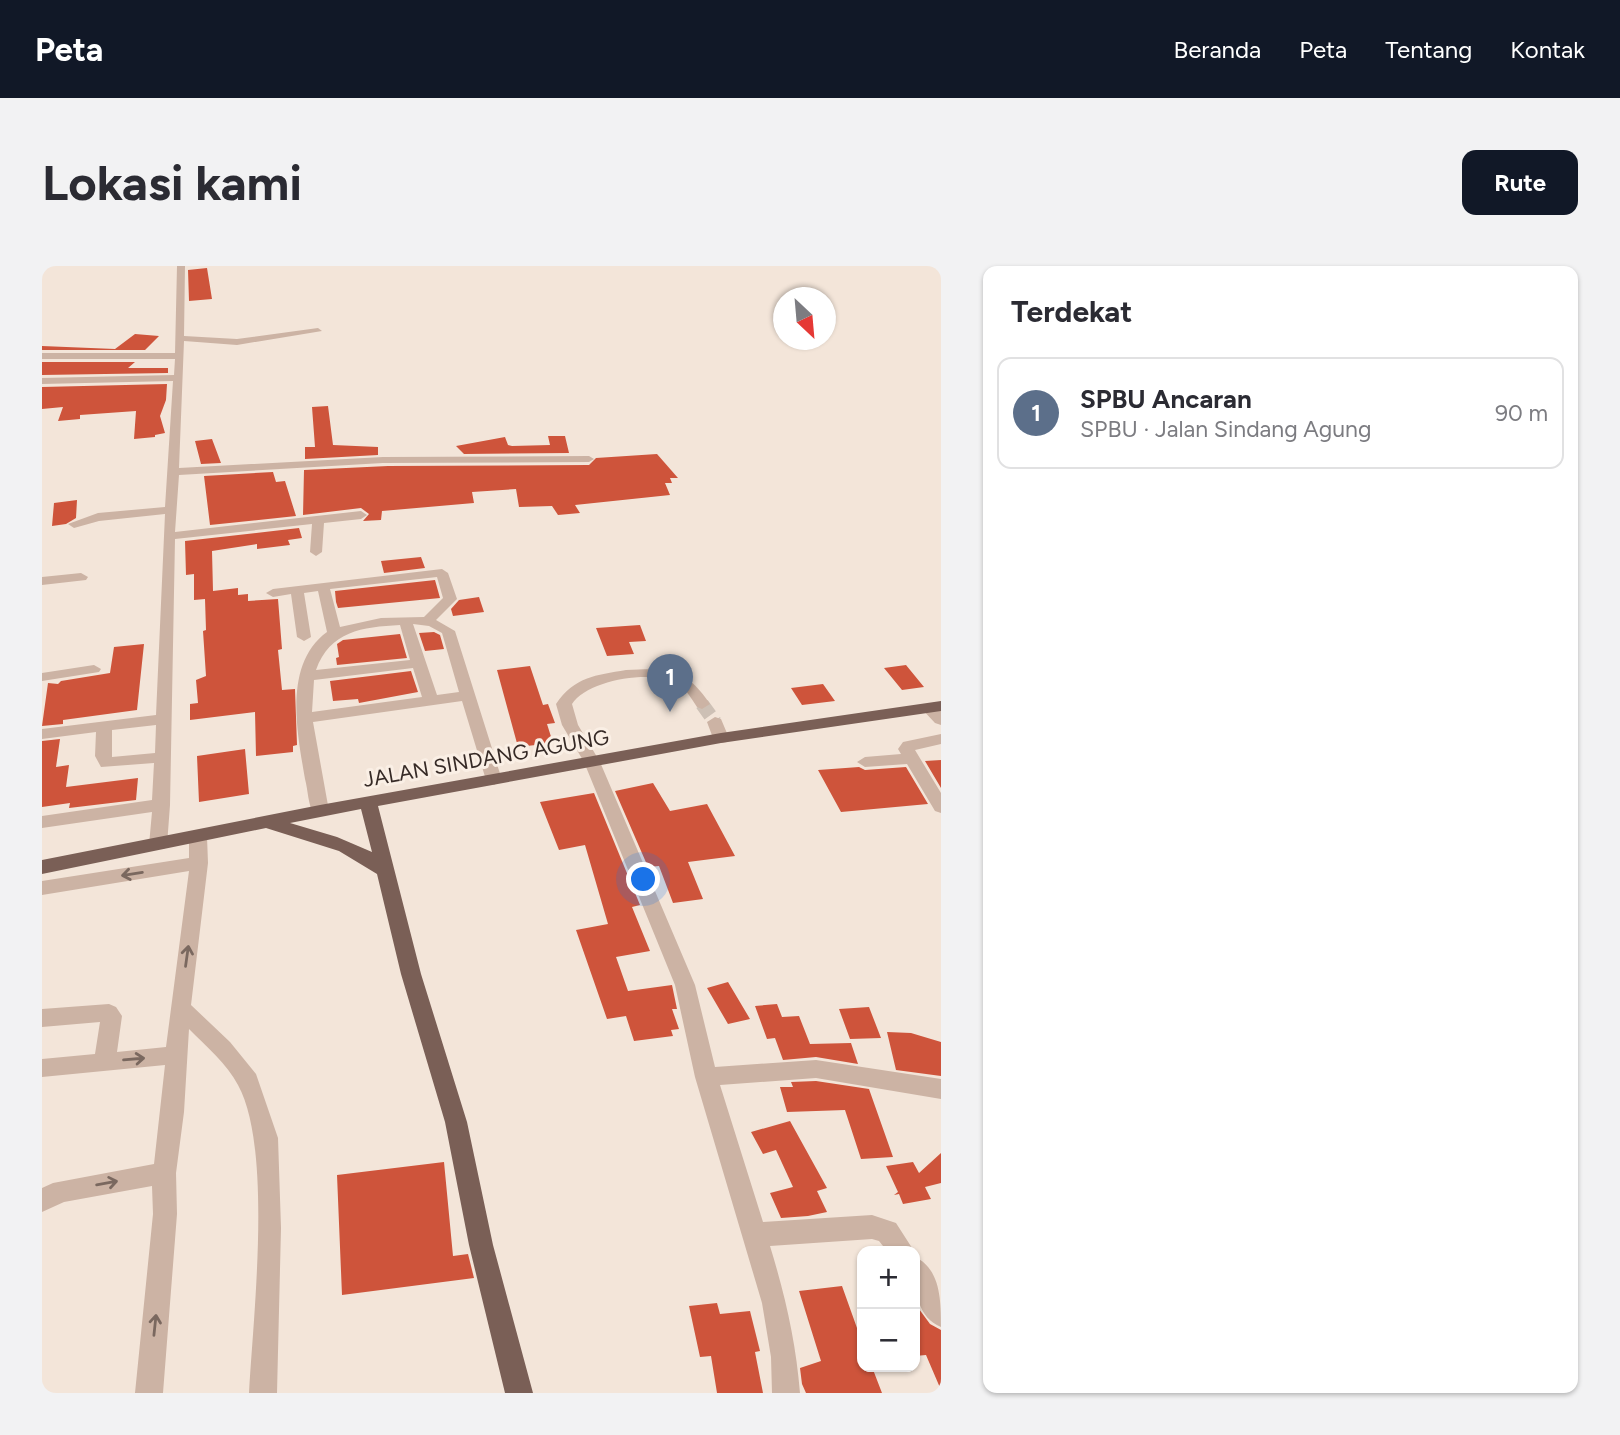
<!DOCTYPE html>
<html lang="id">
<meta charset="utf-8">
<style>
:root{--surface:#fff;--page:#f2f2f3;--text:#2b2b33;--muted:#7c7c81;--line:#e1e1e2;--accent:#111827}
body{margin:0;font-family:Figtree,sans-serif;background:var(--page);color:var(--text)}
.controls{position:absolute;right:21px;bottom:21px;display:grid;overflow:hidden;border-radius:14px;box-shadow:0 2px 5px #0004}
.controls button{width:63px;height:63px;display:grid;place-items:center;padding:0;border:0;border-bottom:2px solid var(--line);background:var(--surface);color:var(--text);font:35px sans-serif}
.compass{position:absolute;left:731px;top:21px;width:63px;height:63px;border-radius:50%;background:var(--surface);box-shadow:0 2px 5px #0004;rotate:154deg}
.you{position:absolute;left:602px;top:614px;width:24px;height:24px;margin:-18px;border:5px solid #fff;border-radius:50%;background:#1a73e8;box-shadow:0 0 0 10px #1a73e833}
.badge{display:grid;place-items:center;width:46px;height:46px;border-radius:50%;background:var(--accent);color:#fff;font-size:23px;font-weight:700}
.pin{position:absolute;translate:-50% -58px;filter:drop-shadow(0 2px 4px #0008)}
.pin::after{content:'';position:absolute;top:37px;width:24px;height:21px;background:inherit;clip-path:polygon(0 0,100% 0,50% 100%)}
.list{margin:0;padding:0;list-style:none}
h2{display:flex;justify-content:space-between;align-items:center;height:91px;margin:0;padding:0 28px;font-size:30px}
h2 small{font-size:23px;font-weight:400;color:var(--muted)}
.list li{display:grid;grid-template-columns:46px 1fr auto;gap:21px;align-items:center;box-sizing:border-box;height:112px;margin:0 14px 14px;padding:0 14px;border:2px solid var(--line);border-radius:14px}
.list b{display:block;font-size:26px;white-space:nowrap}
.list p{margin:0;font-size:23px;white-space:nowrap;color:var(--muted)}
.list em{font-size:23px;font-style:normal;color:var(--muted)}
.map{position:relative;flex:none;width:899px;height:1127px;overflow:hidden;border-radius:14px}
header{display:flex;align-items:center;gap:42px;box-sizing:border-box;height:98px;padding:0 35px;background:var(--accent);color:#fff}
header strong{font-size:33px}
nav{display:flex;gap:38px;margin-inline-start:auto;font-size:24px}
.intro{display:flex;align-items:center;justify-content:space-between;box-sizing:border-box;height:168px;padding:0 42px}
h1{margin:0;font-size:49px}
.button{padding:18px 32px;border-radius:14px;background:var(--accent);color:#fff;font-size:24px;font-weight:700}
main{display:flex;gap:42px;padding:0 42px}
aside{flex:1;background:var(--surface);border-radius:14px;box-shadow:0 2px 5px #0004}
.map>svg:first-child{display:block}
.building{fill:#ce543b}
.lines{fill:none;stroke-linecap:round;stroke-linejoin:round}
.minor-tunnel{stroke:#cdc0b5;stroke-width:14;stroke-dasharray:14 7;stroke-linecap:butt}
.minor{fill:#ccb3a4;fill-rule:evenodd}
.major{fill:#7a5f56;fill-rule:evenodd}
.oneway{stroke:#7a685f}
.labels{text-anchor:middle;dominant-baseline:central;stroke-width:6;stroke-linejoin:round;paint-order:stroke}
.street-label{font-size:21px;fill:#362a26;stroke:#faefe5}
</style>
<header>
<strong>Peta</strong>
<nav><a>Beranda</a><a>Peta</a><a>Tentang</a><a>Kontak</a></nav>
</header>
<div class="intro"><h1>Lokasi kami</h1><a class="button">Rute</a></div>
<main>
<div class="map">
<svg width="899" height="1127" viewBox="0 0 899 1127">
<rect width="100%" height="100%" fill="#f3e5d9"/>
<path class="building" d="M165 2 170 33 147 35 146 4Z
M93 68 117 70 103 84H0V80L73 83Z
M0 96H93L86 102H126V107L0 109Z
M125 118 124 134 118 150 123 167 113 169V171L92 173 94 145 38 149V153L16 155 21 141 0 143V121Z
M286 140 291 179 336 181V189L263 193V181H273L270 141Z
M506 170H523L527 187 422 188 414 180 463 171 466 179 470 180 508 179Z
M170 173 179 197 159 198 153 175Z
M615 188 636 212H628L630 217H623L628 229 533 239 538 247 516 249 510 240 477 241 474 223 430 226 432 237 340 245 339 254 321 255 327 248 319 242 261 249 262 204 346 200 547 199 554 192Z
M231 206 234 216 243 215 254 250 168 259 162 210Z
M35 234 34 252 24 258 10 260 12 237Z
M257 262 260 272 246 274 248 279 215 283V278L170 285 171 325 196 322V329L206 328V335L236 333 240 383 236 384 240 424 253 423 255 479 251 480V486L214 490 213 446 148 454V438L156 437 154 414 164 410 161 365 164 364 163 333 152 334V308L144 309 143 275Z
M379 291 383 302 342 307 339 295Z
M393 314 398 332 296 342 294 336 293 325Z
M437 331 442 346 411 350 409 343 417 334Z
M598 359 604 375 587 376 592 388 565 390 554 362Z
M392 366 398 369 402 383 383 385 377 367Z
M358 368 365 392 295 399 294 392 297 391 295 378 301 374Z
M102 378 95 444 21 454V458L0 460 6 417 16 418 19 415 68 407 72 381Z
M864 399 882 421 860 424 842 402Z
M488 400 501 439 506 438 513 457 505 458 511 477 476 481 455 404Z
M369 405 376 426 317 437 316 433 291 435 288 415Z
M781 418 793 435 760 439 749 422Z
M18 473 14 501 27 499 24 521 96 512 94 534 27 542 28 537 0 541V475Z
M203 483 207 528 157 536 155 490Z
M899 494V522L883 495Z
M817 501 823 504 864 501 886 538 799 546 776 504Z
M611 517 628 545 665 538 693 590 646 596 661 633 631 637 617 600 606 601 573 525Z
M552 527 598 639 590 641 608 685 574 691 586 725 630 719 635 743H630L637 763 629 764 631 770 592 775 584 750 565 753 534 664 566 658 543 579 517 584 498 536Z
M686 716 708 753 686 758 665 722Z
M735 738 740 751 757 750 768 778 809 777 816 798 774 791 741 794 733 772 725 773 713 740Z
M827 741 839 772 808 773 797 743Z
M845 766 869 767 899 776V810L854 804Z
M774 815 827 823 851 891 819 893 803 844 745 846 738 821H751L749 816Z
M748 855 785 922 775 925 785 946 766 950 739 952 728 927 751 921 734 884 721 888 709 866Z
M899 887V917L883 921 889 933 861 938 857 928 852 929 856 926 844 900 871 896 877 907Z
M402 896 411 990 426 988 432 1012 300 1029 295 909Z
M800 1020 820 1076V1101H830L840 1127H764L760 1118 758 1102 779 1095 757 1025Z
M675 1037 678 1048 708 1045 718 1085 713 1086 721 1127H675L669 1090 658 1091 647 1040Z
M877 1043 888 1058 899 1064V1124L884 1089 873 1090V1044Z"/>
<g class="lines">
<path class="minor-tunnel" d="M660 438 673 456"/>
<path class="minor" d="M135 0H143L142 70 195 73 276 62 280 65 195 79 142 75 137 202 341 191 547 190 552 193 547 196 341 197 137 209 133 266 319 245 325 249 319 253 282 257 280 286 274 290 268 286 270 258 133 273 128 539 125 579 122 583H110L107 579 110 546 0 562V550L110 534 112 497 59 501 53 490 54 466 0 473V463L114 449 123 248 57 255 32 262 26 258 56 247 123 241 131 115 0 118V112L132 109 133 93H0V87H133ZM114 459 113 487 70 491V464Z
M400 303 406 307 415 333 394 354 413 365 460 514 452 519 444 514 420 435 271 456 287 545 284 549H272C266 539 266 524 263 513 255 466 241 398 285 366L276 325 262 327 269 371 262 375 255 371 249 328 231 331 224 327 231 323ZM395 311 401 332 382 351 339 352 298 361 288 323ZM371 358 387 360 400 367 417 426 395 429ZM358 359 368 394 274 404C288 365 320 361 358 359ZM371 402 380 431 270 446 272 414Z
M39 307 46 311 44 314 0 319V311Z
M52 399 59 403 57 406 0 415V407Z
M584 404C627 402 643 401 668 438L660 443 655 441C649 432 643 421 633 416 607 404 545 414 530 438L536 459 558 496 653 719 673 801 774 794 899 813V833L774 812 678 819 721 956 830 949 854 957 872 985H845L837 975 830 973 728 980C743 1029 754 1076 758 1127H730L729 1091 720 1037 653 811 633 719 542 496 520 459 514 438C532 411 554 409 584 404Z
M887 437 899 445V459L893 457 879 442Z
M673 451 679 453 687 472 685 476 679 477 671 472 665 456Z
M899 468V478L873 484 899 527V547L893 545 865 498 823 501 815 496 823 491 859 488 856 483 861 476Z
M156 565 165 571 166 597 149 739 188 776 214 808 236 872 239 962 235 1127H207C211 1051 231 883 196 819 185 798 164 780 147 763L142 846 134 907 135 948 121 1127H93L111 948 110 920 22 936 0 946V922L11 917 112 898 123 799 0 811V793L53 788 58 756 0 761V743L67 738 74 741 80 750 75 786 124 781 147 605 0 629V615L147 592V571Z
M873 991C899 1003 899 1036 899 1061 872 1050 872 1016 873 991Z"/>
<path class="major" d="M899 435V445L679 477 336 540 379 708 425 856 451 979 491 1127H463L427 979 403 856 359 708 335 608 297 585 224 562 0 608V594L278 539 679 467ZM319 543 330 586 295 571 248 557Z"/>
</g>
<defs><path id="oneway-shaft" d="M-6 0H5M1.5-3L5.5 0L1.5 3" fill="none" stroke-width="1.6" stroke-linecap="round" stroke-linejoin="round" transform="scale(1.75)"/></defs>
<g class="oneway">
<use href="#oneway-shaft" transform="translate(90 608) rotate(171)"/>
<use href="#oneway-shaft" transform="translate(145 690) rotate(-82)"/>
<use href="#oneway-shaft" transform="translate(92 793) rotate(-5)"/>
<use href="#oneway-shaft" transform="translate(65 917) rotate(-10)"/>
<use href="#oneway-shaft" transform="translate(113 1059) rotate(-84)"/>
</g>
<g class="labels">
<g class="street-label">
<text transform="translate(444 492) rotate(-10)">JALAN SINDANG AGUNG</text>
</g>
</g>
</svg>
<div class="controls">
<button>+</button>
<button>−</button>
</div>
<svg class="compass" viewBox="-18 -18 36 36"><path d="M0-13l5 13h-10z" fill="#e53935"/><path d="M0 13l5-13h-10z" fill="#7c7c81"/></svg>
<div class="you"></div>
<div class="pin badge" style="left:628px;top:446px;background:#5c6f8a">1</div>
</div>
<aside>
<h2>Terdekat<small></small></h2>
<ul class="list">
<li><span class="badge" style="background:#5c6f8a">1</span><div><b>SPBU Ancaran</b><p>SPBU · Jalan Sindang Agung</p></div><em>90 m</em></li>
</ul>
</aside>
</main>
